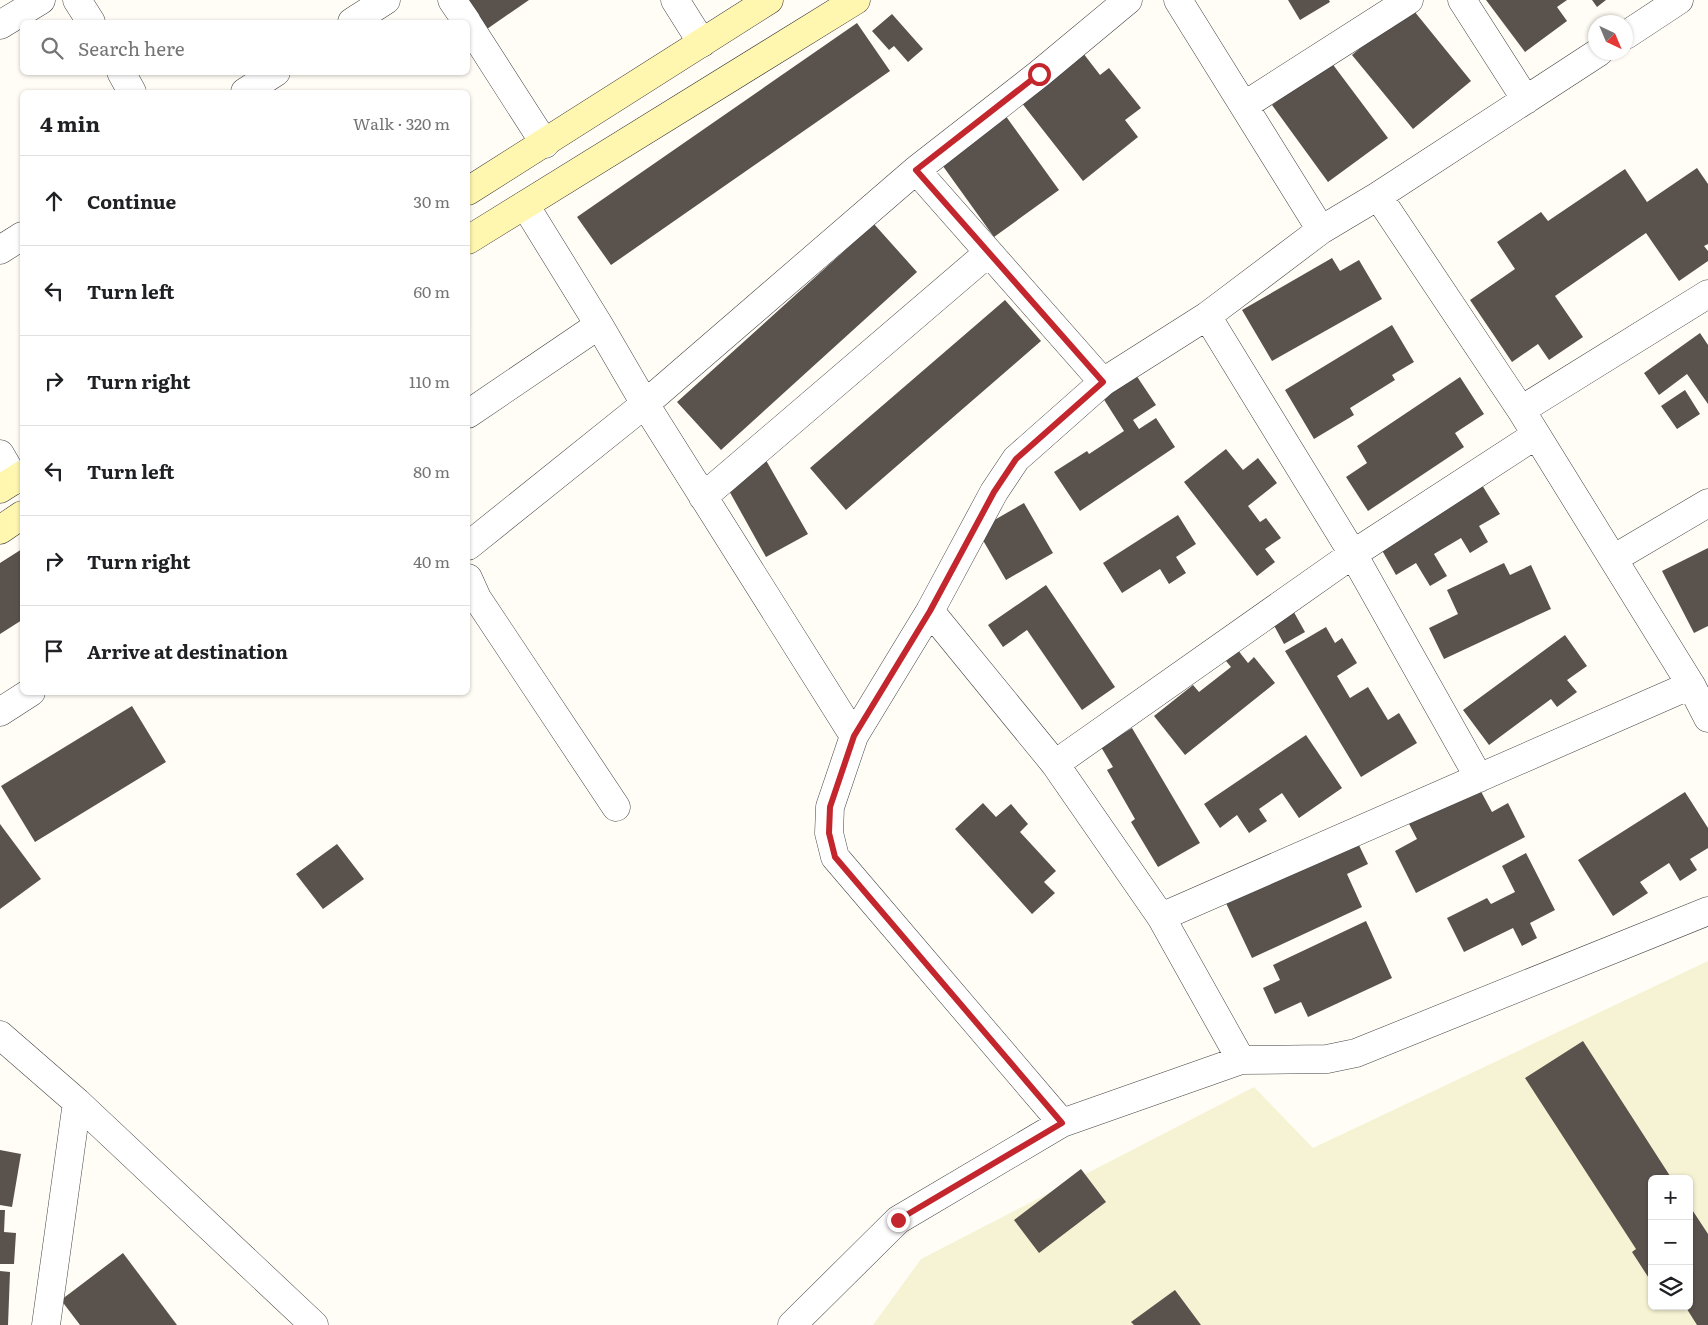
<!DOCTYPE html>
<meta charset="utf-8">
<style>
:root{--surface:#fff;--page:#f6f6f6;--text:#202124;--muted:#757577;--line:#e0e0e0}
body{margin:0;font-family:Literata,serif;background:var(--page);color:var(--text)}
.controls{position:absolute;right:15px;bottom:15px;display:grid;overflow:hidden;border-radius:8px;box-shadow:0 1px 4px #0004}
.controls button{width:45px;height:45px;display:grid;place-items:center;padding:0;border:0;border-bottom:1px solid var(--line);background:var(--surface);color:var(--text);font:25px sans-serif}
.compass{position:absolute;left:1588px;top:15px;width:45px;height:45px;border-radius:50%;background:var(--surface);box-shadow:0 1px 4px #0004;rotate:136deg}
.stop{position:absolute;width:15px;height:15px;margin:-11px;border:4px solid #c4262e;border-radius:50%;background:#fff}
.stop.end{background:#c4262e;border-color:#fff;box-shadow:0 1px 5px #0008}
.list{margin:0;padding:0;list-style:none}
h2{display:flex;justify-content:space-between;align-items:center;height:65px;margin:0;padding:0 20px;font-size:21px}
h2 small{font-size:16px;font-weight:400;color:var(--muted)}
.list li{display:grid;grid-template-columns:32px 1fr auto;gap:15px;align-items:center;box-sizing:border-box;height:90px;padding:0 20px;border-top:1px solid var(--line)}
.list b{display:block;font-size:19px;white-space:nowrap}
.list em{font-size:16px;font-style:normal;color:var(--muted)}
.icon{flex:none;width:28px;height:28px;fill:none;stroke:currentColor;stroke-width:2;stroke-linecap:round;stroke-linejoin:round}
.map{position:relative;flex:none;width:1708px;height:1325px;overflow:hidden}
.search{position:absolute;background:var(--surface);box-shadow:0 1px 4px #0004;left:20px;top:20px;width:450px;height:55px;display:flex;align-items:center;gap:12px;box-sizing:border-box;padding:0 18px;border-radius:8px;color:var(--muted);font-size:19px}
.panel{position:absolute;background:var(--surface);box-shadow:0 1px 4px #0004;left:20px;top:90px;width:450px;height:605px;border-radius:8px}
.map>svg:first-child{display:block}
.farmland{fill:#f6f3d4;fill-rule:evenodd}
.building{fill:#5a524d}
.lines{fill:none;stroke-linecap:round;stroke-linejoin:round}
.street-casing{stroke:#444;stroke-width:29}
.secondary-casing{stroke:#333;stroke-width:29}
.street{stroke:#fff;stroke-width:28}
.secondary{stroke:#fff6b0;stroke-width:28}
.route{stroke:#c4262e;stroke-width:6}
</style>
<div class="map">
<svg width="1708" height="1325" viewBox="0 0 1708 1325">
<rect width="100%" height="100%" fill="#fffdf5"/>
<path class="farmland" d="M1708 961V1325H873L921 1259 1254 1087 1313 1148ZM1652 1179H1689V1306H1652Z"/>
<path class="building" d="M467 0H529L487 29Z
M1288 0H1329L1330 2 1300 20Z
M1486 0H1567L1557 7 1567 21 1525 52Z
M1592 0H1606L1597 7Z
M1410 6 1471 81 1413 129 1352 55Z
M892 14 923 49 908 62 894 46 889 50 872 31Z
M857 23 890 71 611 265 577 217Z
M1083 53 1100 75 1109 68 1141 108 1125 120 1138 137 1083 181 1021 102Z
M1331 62 1388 138 1328 182 1272 105Z
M1005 115 1059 190 994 237 940 162Z
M1697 168 1708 184V244L1704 246 1708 251V261L1679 281 1646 233 1555 296 1583 337 1549 360 1538 344 1512 362 1470 300 1515 269 1497 242 1541 212 1548 221 1625 169 1647 202Z
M874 224 917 272 721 450 677 402Z
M1332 258 1340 271 1359 260 1382 299 1272 361 1242 310Z
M1005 300 1041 341 846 510 810 468Z
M1392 325 1414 362 1392 375 1395 380 1350 408 1354 415 1314 439 1285 390Z
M1700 333 1708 345V404L1687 374 1659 395 1644 373Z
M1136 375 1156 405 1133 420 1139 429 1156 418 1175 447 1080 511 1054 472 1087 451 1089 454 1124 431 1103 398Z
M1460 377 1484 414 1455 433 1464 447 1368 511 1346 477 1367 463 1357 446Z
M1685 390 1700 414 1677 429 1661 406Z
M759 448 808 534 766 557 718 471Z
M1226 449 1243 470 1258 458 1277 483 1248 506 1260 522 1266 518 1281 538 1265 549 1275 562 1257 576 1184 482Z
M1477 477 1500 514 1479 526 1488 542 1470 553 1461 538 1434 554 1447 576 1430 586 1416 563 1396 575 1375 538Z
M1024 503 1053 553 1006 580 977 530Z
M1178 515 1196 544 1176 557 1186 573 1169 584 1160 569 1122 593 1103 563Z
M1708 548V626L1694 633 1662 571Z
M22 549V620L0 634V563Z
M1504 563 1510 575 1531 565 1551 609 1444 659 1429 628 1458 614 1447 590Z
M1046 585 1115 687 1082 710 1027 630 1003 647 988 625Z
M1291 607 1305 632 1284 644 1270 618Z
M1326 627 1335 643 1342 638 1357 663 1337 676 1350 698 1368 687 1388 720 1399 713 1417 743 1361 777 1285 651Z
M1565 635 1587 666 1567 680 1577 692 1557 707 1551 699 1489 745 1463 710Z
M1230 640 1248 663 1254 657 1275 683 1185 755 1154 716 1193 685 1199 692 1231 667 1217 650Z
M132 706 166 762 35 842 1 786Z
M1132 728 1200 843 1158 867 1131 822 1135 819 1107 770 1113 767 1101 747Z
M1306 735 1342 788 1299 818 1282 793 1259 809 1267 821 1249 833 1237 815 1220 828 1204 804Z
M1477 784 1492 812 1508 803 1525 837 1416 893 1395 851 1417 839 1407 820Z
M1685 792 1708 828V848L1690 859 1697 870 1680 881 1669 863 1640 882 1648 893 1613 916 1578 860Z
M983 803 996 817 1011 804 1028 824 1020 832 1056 871 1044 882 1055 893 1032 914 955 829Z
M0 824 41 879 0 909Z
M1356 839 1368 864 1347 874 1362 907 1252 958 1225 901Z
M337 844 364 879 323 909 296 874Z
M1526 853 1555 910 1530 923 1537 938 1522 946 1513 928 1464 952 1447 918 1487 898 1491 904 1515 892 1502 866Z
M1366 921 1392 978 1308 1017 1301 1002 1275 1014 1263 988 1280 980 1273 965Z
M1583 1041 1672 1179H1652V1283L1632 1252 1636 1249 1525 1078Z
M0 1150 21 1154 12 1207 0 1205Z
M1081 1169 1106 1202 1039 1253 1014 1220Z
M1689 1205 1708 1234V1325H1697L1685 1306H1689Z
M0 1210H5L4 1232 16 1233 14 1264H0Z
M123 1253 177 1325H80L61 1300Z
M0 1271 10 1272 8 1325H0Z
M1175 1290 1201 1325H1134L1131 1322Z"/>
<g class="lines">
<defs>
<path id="street" d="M77 0 91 22
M452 0 467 22
M675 0 702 43
M1178 0 1321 230
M1462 0 1526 100
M352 22 386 0
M468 24 545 144
M0 25 41 0
M1626 35 1679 0
M121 72 132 92
M245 92 276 72
M1245 105 1409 0
M916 170 1103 382
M1378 196 1521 410 1691 685 1708 718
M525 205 599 325 645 404 854 736
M0 250 22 236
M1207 316 1353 554 1479 778
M1521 410 1708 294
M468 414 599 325
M0 454 15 480
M703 497 988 253
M468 546 645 404 916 170 1039 74 1128 0
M1613 559 1708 503
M468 578 477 598 616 807
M930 611 1055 764 1161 917 1241 1060
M0 712 31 692
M1055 764 1353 554 1536 435
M1161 917 1691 685
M0 1035 77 1102 314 1325
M1062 1123 835 857 829 833 830 807 854 736 930 611 994 492 1016 459 1103 382 1207 316 1321 230 1378 196 1599 52
M46 1325 77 1102
M792 1325 898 1220 1062 1123 1241 1060 1327 1059 1356 1053 1708 911"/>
<path id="secondary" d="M468 191 769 0
M468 240 856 0
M0 489 22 475
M0 530 22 515"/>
</defs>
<use href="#street" class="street-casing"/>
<use href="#secondary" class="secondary-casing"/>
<use href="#street" class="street"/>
<use href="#secondary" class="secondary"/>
</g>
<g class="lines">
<path class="route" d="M898 1220 1062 1123 835 857 829 833 830 807 854 736 930 611 994 492 1016 459 1103 382 916 170 1039 74"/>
</g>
</svg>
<div class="controls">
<button>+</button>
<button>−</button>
<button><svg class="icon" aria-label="layers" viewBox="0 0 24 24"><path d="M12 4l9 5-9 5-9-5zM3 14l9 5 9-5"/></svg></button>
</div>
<svg class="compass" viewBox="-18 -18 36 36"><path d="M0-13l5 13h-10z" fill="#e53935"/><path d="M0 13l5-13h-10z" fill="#757577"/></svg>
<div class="stop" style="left:1039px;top:74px"></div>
<div class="stop end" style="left:898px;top:1220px"></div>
<div class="search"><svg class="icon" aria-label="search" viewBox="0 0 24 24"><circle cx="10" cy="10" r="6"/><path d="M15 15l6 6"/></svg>Search here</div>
<section class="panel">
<h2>4 min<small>Walk · 320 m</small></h2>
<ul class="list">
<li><svg class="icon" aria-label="ahead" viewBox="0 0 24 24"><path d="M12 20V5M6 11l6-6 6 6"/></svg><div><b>Continue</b></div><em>30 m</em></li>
<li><svg class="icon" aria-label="left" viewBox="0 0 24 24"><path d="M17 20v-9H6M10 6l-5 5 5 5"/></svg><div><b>Turn left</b></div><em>60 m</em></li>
<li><svg class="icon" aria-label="right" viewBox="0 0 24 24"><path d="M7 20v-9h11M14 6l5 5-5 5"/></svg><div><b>Turn right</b></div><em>110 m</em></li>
<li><svg class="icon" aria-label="left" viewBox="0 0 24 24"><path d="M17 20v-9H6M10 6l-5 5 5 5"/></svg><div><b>Turn left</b></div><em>80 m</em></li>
<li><svg class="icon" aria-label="right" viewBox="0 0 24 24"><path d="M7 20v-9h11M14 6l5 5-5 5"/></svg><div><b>Turn right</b></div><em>40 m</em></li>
<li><svg class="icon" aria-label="arrive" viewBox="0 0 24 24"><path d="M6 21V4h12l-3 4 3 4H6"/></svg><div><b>Arrive at destination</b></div></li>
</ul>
</section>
</div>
